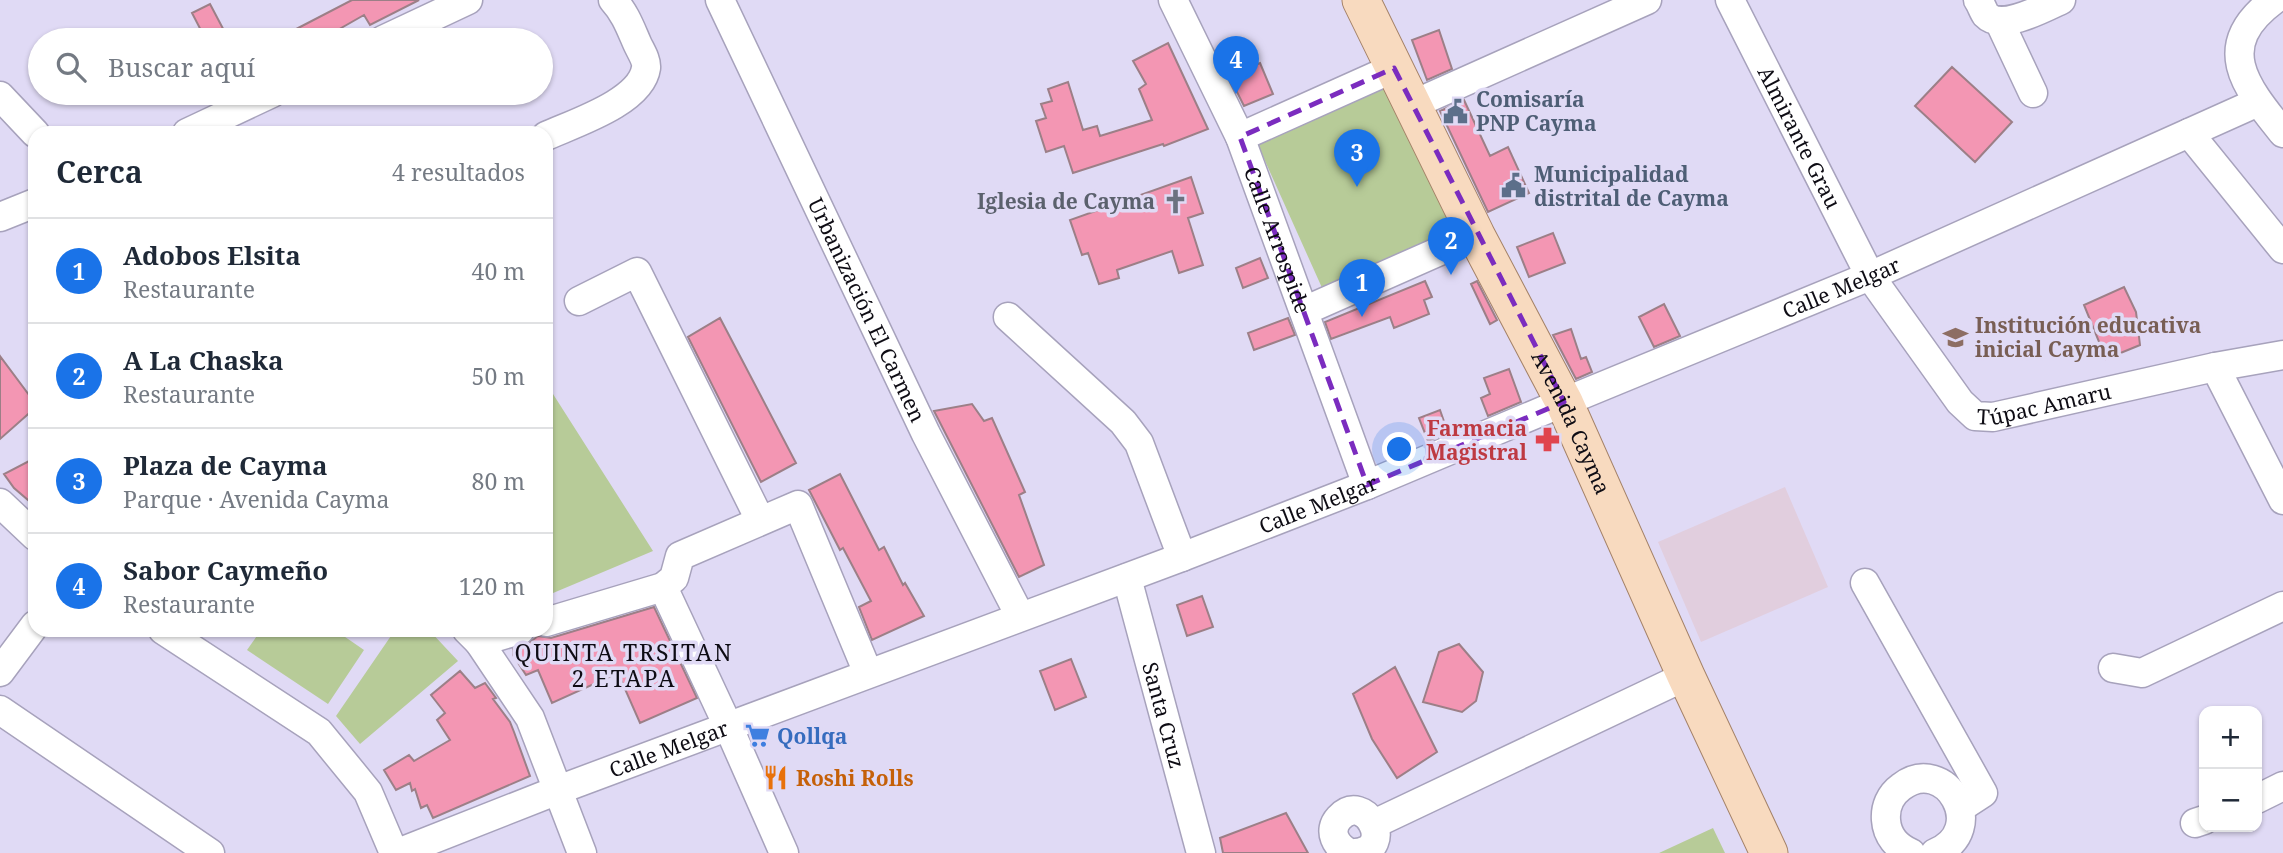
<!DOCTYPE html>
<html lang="es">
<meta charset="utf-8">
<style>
:root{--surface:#fff;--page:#f2f2f3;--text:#1f2937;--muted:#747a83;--line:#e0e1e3;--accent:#1a73e8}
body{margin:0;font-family:"Noto Serif",serif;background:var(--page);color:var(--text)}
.controls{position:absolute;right:21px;bottom:21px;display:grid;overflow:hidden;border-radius:14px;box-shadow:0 2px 5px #0004}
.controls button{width:63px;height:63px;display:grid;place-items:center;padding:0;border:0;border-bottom:2px solid var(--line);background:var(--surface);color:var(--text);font:35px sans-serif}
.you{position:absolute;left:1400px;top:450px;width:24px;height:24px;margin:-18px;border:5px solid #fff;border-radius:50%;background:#1a73e8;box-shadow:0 0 0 10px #1a73e833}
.badge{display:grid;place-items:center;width:46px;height:46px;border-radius:50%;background:var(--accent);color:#fff;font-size:23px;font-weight:700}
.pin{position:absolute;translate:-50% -58px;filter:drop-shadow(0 2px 4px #0008)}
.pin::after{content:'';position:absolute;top:37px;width:24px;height:21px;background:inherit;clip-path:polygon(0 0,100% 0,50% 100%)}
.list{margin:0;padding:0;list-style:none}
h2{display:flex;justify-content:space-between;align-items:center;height:91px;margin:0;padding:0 28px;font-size:30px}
h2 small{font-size:23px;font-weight:400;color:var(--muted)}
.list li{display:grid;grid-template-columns:46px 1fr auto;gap:21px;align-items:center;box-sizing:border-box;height:105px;padding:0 28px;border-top:2px solid var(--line)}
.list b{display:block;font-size:26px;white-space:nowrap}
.list p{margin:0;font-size:23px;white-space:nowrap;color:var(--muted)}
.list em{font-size:23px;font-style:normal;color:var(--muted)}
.icon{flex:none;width:38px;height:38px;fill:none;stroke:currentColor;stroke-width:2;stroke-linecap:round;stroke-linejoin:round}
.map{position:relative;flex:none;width:2283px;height:853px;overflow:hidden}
.search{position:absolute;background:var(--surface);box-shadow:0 2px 5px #0004;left:28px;top:28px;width:525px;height:77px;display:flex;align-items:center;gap:18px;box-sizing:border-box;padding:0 24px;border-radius:38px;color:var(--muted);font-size:26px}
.panel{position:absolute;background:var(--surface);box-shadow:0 2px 5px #0004;left:28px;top:126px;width:525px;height:511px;border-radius:21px}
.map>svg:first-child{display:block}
.education{fill:#e1cede}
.green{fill:#b7cb98}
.building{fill:#f396b3;stroke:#9c7f87;stroke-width:2}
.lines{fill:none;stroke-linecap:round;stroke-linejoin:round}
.minor-casing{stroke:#a7a2bc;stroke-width:31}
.major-casing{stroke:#a48268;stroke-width:39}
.minor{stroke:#fff;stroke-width:28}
.major{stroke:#f8dabf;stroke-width:37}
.marked{fill:none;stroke:#7b2cbf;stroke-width:5;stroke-dasharray:14 9;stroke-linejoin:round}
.labels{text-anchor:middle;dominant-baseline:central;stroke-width:7;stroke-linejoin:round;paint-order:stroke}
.service-label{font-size:21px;font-weight:bold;fill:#4e5e75;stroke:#e0daf5;text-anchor:start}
.street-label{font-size:21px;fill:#0e0c14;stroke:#e0daf5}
.worship-label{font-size:21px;font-weight:bold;fill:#5b616d;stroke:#e0daf5;text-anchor:end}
.education-label{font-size:21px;font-weight:bold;fill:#785e54;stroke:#e0daf5;text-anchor:start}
.health-label{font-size:21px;font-weight:bold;fill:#be3a42;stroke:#e0daf5;text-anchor:end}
.shop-label{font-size:21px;font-weight:bold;fill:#366cbe;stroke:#e0daf5;text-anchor:start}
.food-label{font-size:21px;font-weight:bold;fill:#c56008;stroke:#e0daf5;text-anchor:start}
.neighbourhood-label{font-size:23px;letter-spacing:2px;fill:#0e0c14;stroke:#e0daf5}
</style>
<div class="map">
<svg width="2283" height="853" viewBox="0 0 2283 853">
<rect width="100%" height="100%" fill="#e0daf5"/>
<path class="education" d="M1785 487 1828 587 1701 642 1658 542Z"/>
<path class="green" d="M1391 83 1457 230 1323 290 1257 143Z
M546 383 653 551 546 596Z
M261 630H335L364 650 328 704 247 650Z
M395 630H429L458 661 360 744 336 716Z
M1713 828 1725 853H1658H1659Z"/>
<path class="building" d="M352 0H419L370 25 364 15 320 40H275Z
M210 4 229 40H206L192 13Z
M1439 30 1452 69 1427 80 1412 40Z
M1168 43 1208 129 1164 146 1163 144 1073 173 1064 146 1046 152 1036 121 1046 118 1041 104 1052 101 1048 89 1068 82 1083 130 1097 126 1100 136 1152 120 1139 89 1146 84 1133 61Z
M1260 63 1273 94 1244 106 1229 76Z
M1952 67 2012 122 1975 162 1915 106Z
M1464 100 1490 156 1508 147 1529 193 1488 212 1440 111Z
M1191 177 1203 213 1188 218 1203 265 1179 273 1172 251 1117 270 1119 278 1099 284 1088 253 1082 255 1070 220Z
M1553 233 1565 263 1529 277 1517 247Z
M1260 258 1268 278 1243 288 1236 268Z
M1425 281 1432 297 1424 300 1429 314 1394 328 1390 317 1331 339 1325 322Z
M1477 281 1497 320 1490 324 1471 284Z
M2124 287 2136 312 2140 345 2106 359 2084 305Z
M1664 304 1680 336 1654 347 1639 317Z
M720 318 796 463 761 482 688 337Z
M1288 318 1295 335 1254 350 1248 333Z
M1571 329 1581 359 1586 357 1592 372 1576 379 1553 335Z
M0 356 35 403V408L0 439Z
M1509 369 1521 402 1488 416 1481 398 1490 394 1484 378Z
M972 404 984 421 992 418 1025 492 1019 495 1044 565 1019 577 934 411Z
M1440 410 1448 433 1428 441 1419 418Z
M35 458V506L14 488 4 474Z
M840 474 879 550 884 547 903 585 905 583 924 616 872 640 859 607 871 601 843 548 840 550 809 490Z
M1202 596 1213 627 1187 636 1177 605Z
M654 607 697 698 640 723 618 673 552 703 538 670 526 675 513 655V649L525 646 538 636 551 638Z
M1459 644 1483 672 1476 701 1462 712 1423 702 1439 652Z
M1071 659 1086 697 1055 710 1040 671Z
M1395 667 1437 752 1397 778 1372 739 1353 694Z
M460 671 475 688 485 683 496 698 493 699 510 722 514 732 530 776 433 818 427 805 421 808 415 789 412 791 410 783 396 790 384 770 409 755 414 761 450 740 437 720 445 713 431 695Z
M1286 813 1308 853H1223L1220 838Z"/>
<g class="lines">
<defs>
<g id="minor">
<path id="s1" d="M720 0 926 434 1020 616"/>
<path id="s2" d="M1173 0 1240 137 1367 485"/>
<path id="s3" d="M1730 0 1870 276 1960 402 1975 416 1993 417 2215 367 2283 355"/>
<path d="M1978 0C1981 4 1983 11 1986 15 2001 31 2044 8 2061 0"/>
<path d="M2274 0C2212 46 2245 86 2283 133"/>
<path d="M2000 23 2033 93"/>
<path d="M383 40 468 0"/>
<path d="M0 96 35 133"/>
<path d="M1412 105 1647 0"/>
<path d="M187 133 272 93"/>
<path d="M2189 133 2283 249"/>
<path d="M546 136C575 123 641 102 646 68 647 60 640 50 637 43 630 27 625 13 613 0"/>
<path d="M1240 137 1394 68"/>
<path d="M0 217 35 203"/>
<path d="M579 301 637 272 760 520"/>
<path d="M1304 311 1476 235"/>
<path d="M1008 317 1123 422 1139 443 1182 557"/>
<path d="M2215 367 2283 500"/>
<path d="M0 503 35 536"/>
<path id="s4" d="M1127 578 1201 853"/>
<path d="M1865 583 1983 793 1960 808"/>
<path d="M663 587 728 726 784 853"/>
<path d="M546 622 663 587 674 578 680 556 798 505 868 673"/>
<path d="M163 630 319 732 368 792 394 853"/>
<path d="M467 630 479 642 530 718 582 853"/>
<path d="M474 630 479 642 520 630"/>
<path d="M2113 668 2142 673 2283 606"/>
<path d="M0 672 35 625"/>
<path d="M0 710 210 853"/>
<path d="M2257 799 2283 786"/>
<path d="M2195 823 2204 820"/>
<path d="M1374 824 1686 676"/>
<path id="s5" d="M398 853 558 790 1182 557 1367 485 1564 402 1870 276 2258 102"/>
<path d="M1350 853C1336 847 1327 831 1339 818 1365 790 1397 849 1356 853"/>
<path d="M1911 853C1897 847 1887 836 1886 820 1885 807 1890 795 1901 787 1945 753 1991 830 1935 853"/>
</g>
<g id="major">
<path id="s6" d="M1361 0 1476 235 1564 402 1686 676 1769 853"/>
</g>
</defs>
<use href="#minor" class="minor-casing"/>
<use href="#major" class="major-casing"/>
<use href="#minor" class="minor"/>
<use href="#major" class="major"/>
</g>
<path class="marked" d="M1394 68 1564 402 1367 485 1240 137Z"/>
<defs>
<symbol id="civic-bare" viewBox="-9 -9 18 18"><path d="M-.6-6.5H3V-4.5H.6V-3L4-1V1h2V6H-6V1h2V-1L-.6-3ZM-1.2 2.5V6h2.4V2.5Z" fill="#5c6f8a" stroke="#e0daf5" stroke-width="2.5" paint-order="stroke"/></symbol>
<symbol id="church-bare" viewBox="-9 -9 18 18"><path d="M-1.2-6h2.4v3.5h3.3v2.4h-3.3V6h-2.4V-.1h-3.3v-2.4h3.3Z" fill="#6b7280" stroke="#e0daf5" stroke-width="2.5" paint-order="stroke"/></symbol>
<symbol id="school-bare" viewBox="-9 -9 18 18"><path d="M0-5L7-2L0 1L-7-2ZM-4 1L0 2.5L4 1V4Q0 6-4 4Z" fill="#8d6e63" stroke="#e0daf5" stroke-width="2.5" paint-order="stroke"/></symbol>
<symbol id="pharmacy-bare" viewBox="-9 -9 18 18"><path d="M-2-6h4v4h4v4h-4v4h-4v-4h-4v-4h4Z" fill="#e0444e" stroke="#e0daf5" stroke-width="2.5" paint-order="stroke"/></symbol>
<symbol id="supermarket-bare" viewBox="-9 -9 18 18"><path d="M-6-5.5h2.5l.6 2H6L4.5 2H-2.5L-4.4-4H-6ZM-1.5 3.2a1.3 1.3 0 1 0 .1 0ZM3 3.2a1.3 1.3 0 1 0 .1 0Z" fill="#3f7fe0" stroke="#e0daf5" stroke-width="2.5" paint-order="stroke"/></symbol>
<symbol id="restaurant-bare" viewBox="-9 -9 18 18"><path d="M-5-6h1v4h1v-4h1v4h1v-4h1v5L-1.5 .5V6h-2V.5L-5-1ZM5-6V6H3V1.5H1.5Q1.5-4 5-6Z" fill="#e8710a" stroke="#e0daf5" stroke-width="2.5" paint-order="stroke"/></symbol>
</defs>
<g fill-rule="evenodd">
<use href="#civic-bare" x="1438" y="94" width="35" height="35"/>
<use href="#civic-bare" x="1496" y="168" width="35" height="35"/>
<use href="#church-bare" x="1158" y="184" width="35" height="35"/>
<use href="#school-bare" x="1938" y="320" width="35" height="35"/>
<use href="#pharmacy-bare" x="1530" y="422" width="35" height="35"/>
<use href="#supermarket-bare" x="740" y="718" width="35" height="35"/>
<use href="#restaurant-bare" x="758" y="760" width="35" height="35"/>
</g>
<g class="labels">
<g class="service-label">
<text x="1476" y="99">Comisaría<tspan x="1476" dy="24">PNP Cayma</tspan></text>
<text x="1534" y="174">Municipalidad<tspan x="1534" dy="24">distrital de Cayma</tspan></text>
</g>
<g class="street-label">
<text stroke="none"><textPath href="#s3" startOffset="154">Almirante Grau</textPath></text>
<text stroke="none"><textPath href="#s2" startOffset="262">Calle Arrospide</textPath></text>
<text stroke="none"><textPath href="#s5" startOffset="1550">Calle Melgar</textPath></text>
<text stroke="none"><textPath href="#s1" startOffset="343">Urbanización El Carmen</textPath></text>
<text stroke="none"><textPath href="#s3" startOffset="555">Túpac Amaru</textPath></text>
<text stroke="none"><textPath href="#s6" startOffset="472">Avenida Cayma</textPath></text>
<text stroke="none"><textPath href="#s5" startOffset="984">Calle Melgar</textPath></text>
<text stroke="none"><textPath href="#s4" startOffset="142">Santa Cruz</textPath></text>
<text stroke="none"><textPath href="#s5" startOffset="290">Calle Melgar</textPath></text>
</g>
<g class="worship-label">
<text x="1155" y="201">Iglesia de Cayma</text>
</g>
<g class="education-label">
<text x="1975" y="325">Institución educativa<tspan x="1975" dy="24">inicial Cayma</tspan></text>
</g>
<g class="health-label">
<text x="1527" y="428">Farmacia<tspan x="1527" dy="24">Magistral</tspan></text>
</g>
<g class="shop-label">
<text x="777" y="736">Qollqa</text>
</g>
<g class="food-label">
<text x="796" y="778">Roshi Rolls</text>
</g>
<g class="neighbourhood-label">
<text x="624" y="652">QUINTA TRSITAN<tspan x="624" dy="26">2 ETAPA</tspan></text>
</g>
</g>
</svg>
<div class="controls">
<button>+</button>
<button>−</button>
</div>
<div class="you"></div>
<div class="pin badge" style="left:1362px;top:317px">1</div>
<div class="pin badge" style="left:1451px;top:275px">2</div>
<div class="pin badge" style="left:1357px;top:187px">3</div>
<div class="pin badge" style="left:1236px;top:94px">4</div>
<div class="search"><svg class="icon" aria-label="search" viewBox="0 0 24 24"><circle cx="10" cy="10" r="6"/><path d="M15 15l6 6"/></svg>Buscar aquí</div>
<section class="panel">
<h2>Cerca<small>4 resultados</small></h2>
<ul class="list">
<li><span class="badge">1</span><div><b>Adobos Elsita</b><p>Restaurante</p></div><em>40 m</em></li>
<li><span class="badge">2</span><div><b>A La Chaska</b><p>Restaurante</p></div><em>50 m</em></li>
<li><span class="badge">3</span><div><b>Plaza de Cayma</b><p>Parque · Avenida Cayma</p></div><em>80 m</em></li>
<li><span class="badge">4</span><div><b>Sabor Caymeño</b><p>Restaurante</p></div><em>120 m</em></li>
</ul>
</section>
</div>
